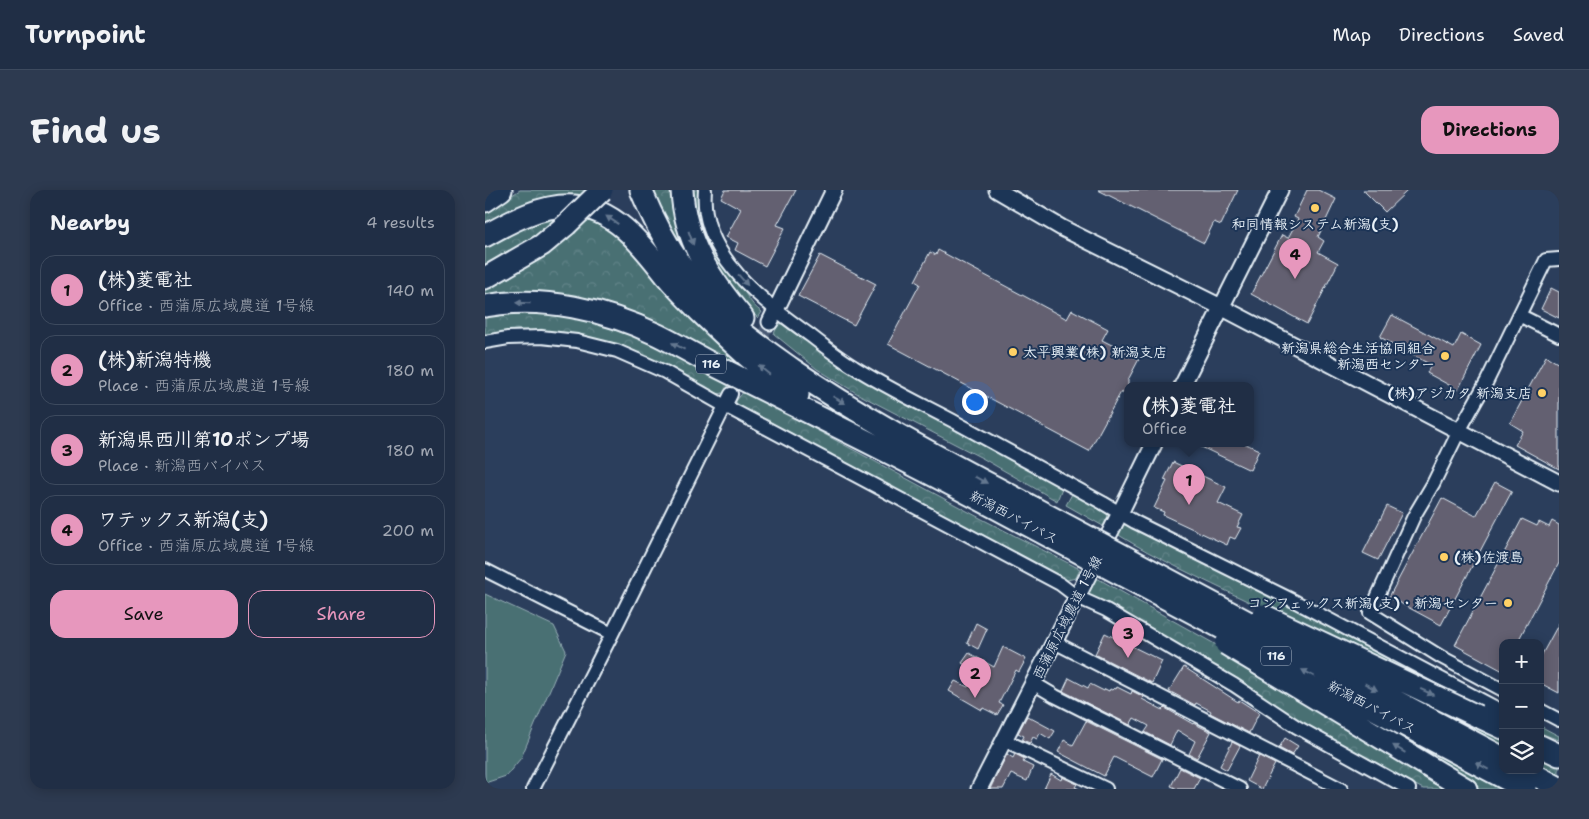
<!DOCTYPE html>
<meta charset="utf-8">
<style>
:root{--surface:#202e45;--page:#2d3a50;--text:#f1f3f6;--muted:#a2a8b3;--line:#3d4a5e;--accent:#e797bd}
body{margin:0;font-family:"Shantell Sans","Klee One",sans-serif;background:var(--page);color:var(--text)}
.controls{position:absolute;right:15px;bottom:15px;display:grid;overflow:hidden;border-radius:10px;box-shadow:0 2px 12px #0003}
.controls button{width:45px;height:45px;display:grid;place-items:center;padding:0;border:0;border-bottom:1px solid var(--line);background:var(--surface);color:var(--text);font:25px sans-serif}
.you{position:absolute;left:489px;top:211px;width:18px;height:18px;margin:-12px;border:4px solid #fff;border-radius:50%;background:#1a73e8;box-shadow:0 0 0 8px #1a73e833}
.badge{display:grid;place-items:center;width:32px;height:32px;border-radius:50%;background:var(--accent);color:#111;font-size:16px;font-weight:700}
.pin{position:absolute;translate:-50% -41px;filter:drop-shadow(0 1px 2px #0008)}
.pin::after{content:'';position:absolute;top:26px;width:18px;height:15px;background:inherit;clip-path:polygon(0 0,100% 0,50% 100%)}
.popup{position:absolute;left:639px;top:192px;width:130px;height:65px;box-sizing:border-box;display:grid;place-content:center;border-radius:10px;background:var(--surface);filter:drop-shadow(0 1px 4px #0005);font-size:16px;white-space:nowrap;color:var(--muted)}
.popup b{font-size:19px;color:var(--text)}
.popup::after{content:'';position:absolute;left:50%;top:100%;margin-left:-10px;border:10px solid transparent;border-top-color:var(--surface)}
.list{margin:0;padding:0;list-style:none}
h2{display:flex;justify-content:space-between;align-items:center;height:65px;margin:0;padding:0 20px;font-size:21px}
h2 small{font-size:16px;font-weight:400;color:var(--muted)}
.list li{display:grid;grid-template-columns:32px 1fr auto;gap:15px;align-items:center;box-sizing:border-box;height:70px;margin:0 10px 10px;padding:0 10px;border:1px solid var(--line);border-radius:15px}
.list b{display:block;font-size:19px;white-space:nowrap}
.list p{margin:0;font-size:16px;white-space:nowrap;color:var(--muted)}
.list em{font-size:16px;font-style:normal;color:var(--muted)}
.actions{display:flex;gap:10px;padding:15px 20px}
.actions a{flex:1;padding:11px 0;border:1px solid var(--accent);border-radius:15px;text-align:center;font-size:18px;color:var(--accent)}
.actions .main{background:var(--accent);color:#111}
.icon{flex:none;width:28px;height:28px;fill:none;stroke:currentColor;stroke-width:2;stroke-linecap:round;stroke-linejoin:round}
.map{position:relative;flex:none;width:1074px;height:599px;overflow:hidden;border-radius:15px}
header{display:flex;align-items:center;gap:30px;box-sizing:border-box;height:70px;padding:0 25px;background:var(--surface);border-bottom:1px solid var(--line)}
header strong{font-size:24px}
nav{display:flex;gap:28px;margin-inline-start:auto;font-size:18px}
.intro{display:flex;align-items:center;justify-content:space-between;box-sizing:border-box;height:120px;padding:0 30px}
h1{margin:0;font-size:35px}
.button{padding:12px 22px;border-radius:15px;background:var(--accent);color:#111;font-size:18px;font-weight:700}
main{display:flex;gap:30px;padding:0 30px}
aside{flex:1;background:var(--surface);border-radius:15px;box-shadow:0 2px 12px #0003}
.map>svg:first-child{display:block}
.green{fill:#486f73;stroke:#98b0b6}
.forest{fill:url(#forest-crowns);stroke:#98b0b6}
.building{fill:#646071;stroke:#e8f1f8}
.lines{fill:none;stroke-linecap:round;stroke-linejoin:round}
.minor-tunnel{stroke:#475973;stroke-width:12;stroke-dasharray:12 6;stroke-linecap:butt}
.minor-casing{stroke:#e8f1f8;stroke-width:16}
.tertiary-casing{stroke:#e8f1f8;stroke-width:19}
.motorway-casing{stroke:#e8f1f8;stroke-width:25}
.minor{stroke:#1d3557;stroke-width:12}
.tertiary{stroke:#1d3557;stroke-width:15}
.motorway{stroke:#1d3557;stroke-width:21}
.motorway-bridge-casing{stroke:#e8f1f8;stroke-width:25;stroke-linecap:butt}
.motorway-bridge{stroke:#1d3557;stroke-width:21}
.oneway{fill:#64778f}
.poi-dot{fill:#ffd166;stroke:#1d3557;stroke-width:2}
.labels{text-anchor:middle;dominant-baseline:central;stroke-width:4;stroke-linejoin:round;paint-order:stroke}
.shield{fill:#1d3557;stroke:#abb9c8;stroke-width:1}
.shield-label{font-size:12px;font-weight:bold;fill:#e8f1f8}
.poi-label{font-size:14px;font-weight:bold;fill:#e8f1f8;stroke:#1d3557;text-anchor:end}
.street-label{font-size:14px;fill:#e8f1f8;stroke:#1d3557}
</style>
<header>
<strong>Turnpoint</strong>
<nav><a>Map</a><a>Directions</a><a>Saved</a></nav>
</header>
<div class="intro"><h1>Find us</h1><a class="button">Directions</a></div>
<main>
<aside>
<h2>Nearby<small>4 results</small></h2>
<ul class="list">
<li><span class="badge">1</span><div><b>(株)菱電社</b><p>Office · 西蒲原広域農道 1号線</p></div><em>140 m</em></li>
<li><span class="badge">2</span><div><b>(株)新潟特機</b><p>Place · 西蒲原広域農道 1号線</p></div><em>180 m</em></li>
<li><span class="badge">3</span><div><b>新潟県西川第10ポンプ場</b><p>Place · 新潟西バイパス</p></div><em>180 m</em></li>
<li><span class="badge">4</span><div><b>ワテックス新潟(支)</b><p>Office · 西蒲原広域農道 1号線</p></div><em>200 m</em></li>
</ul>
<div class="actions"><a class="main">Save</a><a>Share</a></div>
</aside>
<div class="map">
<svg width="1074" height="599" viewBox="0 0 1074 599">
<defs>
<pattern id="forest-crowns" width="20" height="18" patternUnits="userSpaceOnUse" patternTransform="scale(1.25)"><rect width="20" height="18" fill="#486f73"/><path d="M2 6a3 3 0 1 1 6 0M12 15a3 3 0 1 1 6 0" fill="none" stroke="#628488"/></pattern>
</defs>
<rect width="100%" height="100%" fill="#2b3e5c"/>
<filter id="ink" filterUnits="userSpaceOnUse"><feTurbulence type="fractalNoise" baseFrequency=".02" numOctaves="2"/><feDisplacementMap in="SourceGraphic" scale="10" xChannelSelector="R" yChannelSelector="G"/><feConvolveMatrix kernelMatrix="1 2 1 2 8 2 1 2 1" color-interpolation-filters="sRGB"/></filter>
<g filter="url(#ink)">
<path class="green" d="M0 404 69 436 81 461 36 568 21 586 0 593Z"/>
<path class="forest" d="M35 0H106L94 12 0 40V22Z
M165 0H190L212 84 186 43Z
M203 0H215C226 26 254 110 277 122L273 128 241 95 224 69Z
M80 26 64 40 0 79V55L56 29Z
M103 29 121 36 148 58 190 113 253 164 248 173 151 126 0 107V93L64 57Z
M54 122C82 127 110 131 137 141 174 155 209 175 244 194L240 203 231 204 141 158 91 144 32 140 0 145V126L14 124Z
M293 134H298L364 178 578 295 572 311 497 268 373 204 332 179 289 144Z
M259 201 495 328 595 379 591 388 578 391 252 216 251 211Z
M587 304H594L616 315 623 326 618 336 581 315Z
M645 334 693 357 1018 525V531C932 491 846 451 760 410 717 389 672 369 632 344L635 336Z
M610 387 728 453 969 599H938L914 586 822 537 606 409 602 404Z
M900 494 1018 547V557Z
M840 508 901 535 1019 599H990Z
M1055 536 1074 546V550L1055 543Z
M1055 565 1074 574V586L1055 577Z"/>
<path class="building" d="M240 0H311L292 35 300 38 280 76 250 60 253 53 241 47 256 19 236 8Z
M613 0H753L736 35 729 32 719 53Z
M822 0H833L851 9 833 47 839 51 833 62 853 73 822 134 766 104 797 45 803 48 813 29 809 27Z
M878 0H923L900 22Z
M453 60 582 129 587 120 623 139 617 150 654 169 643 190V206L636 202 604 261 403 154 435 94 430 91 445 62 451 65Z
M335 65 391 94 369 135 313 106Z
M1066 98 1074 102V128L1056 119Z
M907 125 969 158 976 144 996 155 973 200 942 183 946 175 895 147Z
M1061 166 1074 174V279L1030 255 1038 241 1025 233Z
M710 254H761L774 260 765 280Z
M688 272 741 297 733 313 758 325 752 337 756 338 750 349 745 347 742 355 678 325 679 322 669 318 682 291 679 290Z
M1010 292 1027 301 956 435 904 407 957 308 991 326Z
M902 316 917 323 893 370 878 363Z
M1037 329 1052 336 1054 332 1064 337 1067 331 1074 335V373L1032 453H1018V481L970 455Z
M491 433 502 439 493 459 482 453Z
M1074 433V503L1055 493V468Z
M620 443 677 471 667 493 610 464Z
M518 457 541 469 534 482 531 480 514 513 518 515 512 525 498 518 497 520 464 501 470 491 483 497 491 482 477 473 484 463 509 477Z
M699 477 753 512 754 510 774 523 764 543 725 523 726 521 711 513 710 515 684 501Z
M584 488 603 498 605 494 619 501 620 499 624 501 625 499 627 500 629 498 631 499 632 497 646 504 647 501 659 507 657 509 678 520 680 518 708 534V533L726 542 712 568 704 564 710 551 692 540 685 555 660 542 664 536 649 528 645 535 578 501Z
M542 526 570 541 565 549 555 543 552 549 548 547 545 553 537 550 539 546 533 543Z
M601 531 677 569 668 587 629 567 619 586 573 562 579 550 588 555Z
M800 548 813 556 807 565 794 558Z
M747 552 755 556 742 580 735 576Z
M522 564 528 568 530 564 540 569 538 572 548 577 542 591 526 584 518 599H505Z
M774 566 790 574 777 599 762 591Z
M695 578 715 588 709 599H693L686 596Z
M566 584 576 590 577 587 592 594 590 597 594 599H559Z"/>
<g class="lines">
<path class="minor-tunnel" d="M270 160 285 132"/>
<defs>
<path id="minor" d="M220 0C214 65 280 113 326 146 340 157 354 168 369 177 402 198 438 215 472 233 521 260 569 286 618 313L650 332 811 412 1015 520 1018 519
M1034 125 1074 145
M0 152 23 148 56 147 92 151 132 161 180 182 240 216 575 394 592 407 621 420 749 495 812 537 924 599
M0 380 127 444
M569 452 856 599
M548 493 570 506 755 599
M1018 500 956 467 885 423 929 326 948 294 974 241 1002 191 1061 70 1074 69
M1055 520 1074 530
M519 550 621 599
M48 599 127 444 246 204"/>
<path id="tertiary" d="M512 0 577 38 736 117 1074 293
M285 132 349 0
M697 196 795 0
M494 599 635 323 669 254"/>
<path id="motorway" d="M156 0C173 41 197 83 228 115 251 140 279 159 307 179 384 232 467 274 549 318
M197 0C199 51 227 91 258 128
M0 11 16 0
M0 46C26 31 58 14 89 16 132 19 159 58 183 88 192 99 204 110 214 121 245 151 276 181 313 205
M0 88 57 55 81 35
M0 116C57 105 121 120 173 145 191 154 209 164 227 174 253 187 279 200 305 213 384 252 463 292 541 334
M992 526 1018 538
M1055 556 1074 565
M956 584 981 599"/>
</defs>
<use href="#minor" class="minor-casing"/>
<use href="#tertiary" class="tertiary-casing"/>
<use href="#motorway" class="motorway-casing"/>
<use href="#minor" class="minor"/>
<use href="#tertiary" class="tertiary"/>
<use href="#motorway" class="motorway"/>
<defs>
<path id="motorway-bridge" d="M81 35 117 0
M549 318 1018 568
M541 334 1040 599
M778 425 992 526
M741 454 956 584
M1041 580 1074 598"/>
</defs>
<use href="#motorway-bridge" class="motorway-bridge-casing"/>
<use href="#motorway-bridge" class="motorway-bridge"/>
</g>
<defs><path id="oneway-solid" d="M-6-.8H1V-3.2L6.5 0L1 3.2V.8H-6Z" transform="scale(1.25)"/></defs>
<g class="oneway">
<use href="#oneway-solid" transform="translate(127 30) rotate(-147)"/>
<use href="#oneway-solid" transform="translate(206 48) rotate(70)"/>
<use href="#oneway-solid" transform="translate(258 90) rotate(49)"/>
<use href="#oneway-solid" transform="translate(38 113) rotate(-179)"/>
<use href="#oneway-solid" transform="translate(193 156) rotate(-152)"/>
<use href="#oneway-solid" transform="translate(279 180) rotate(-141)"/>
<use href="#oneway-solid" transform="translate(354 210) rotate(30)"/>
<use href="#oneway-solid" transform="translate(496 290) rotate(28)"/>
<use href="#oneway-solid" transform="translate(823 483) rotate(-152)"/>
<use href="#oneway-solid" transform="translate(886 497) rotate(28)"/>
<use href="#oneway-solid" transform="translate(942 502) rotate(25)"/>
<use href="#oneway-solid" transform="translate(914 559) rotate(-149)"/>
<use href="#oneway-solid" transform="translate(997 576) rotate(-152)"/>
</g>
</g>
<g class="poi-dot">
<circle cx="830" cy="18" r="5"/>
<circle cx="528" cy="162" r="5"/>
<circle cx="960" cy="166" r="5"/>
<circle cx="1057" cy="203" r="5"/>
<circle cx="959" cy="367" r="5"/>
<circle cx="1023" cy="413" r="5"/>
</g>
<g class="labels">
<g class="shield">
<rect x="211" y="164.5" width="30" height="19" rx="4"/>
<rect x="776" y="456.5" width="30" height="19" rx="4"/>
</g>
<g class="shield-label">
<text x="226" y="174">116</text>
<text x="791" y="466">116</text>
</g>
<g class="poi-label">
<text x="830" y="34" text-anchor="middle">和同情報システム新潟(支)</text>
<text x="950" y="158">新潟県総合生活協同組合<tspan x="950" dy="16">新潟西センター</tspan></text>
<text x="538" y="162" text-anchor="start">太平興業(株) 新潟支店</text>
<text x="1047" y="203">(株)アジカタ 新潟支店</text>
<text x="969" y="367" text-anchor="start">(株)佐渡島</text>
<text x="1013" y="413">コンフェックス新潟(支)・新潟センター</text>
</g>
<g class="street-label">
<text transform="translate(529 327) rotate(28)">新潟西バイパス</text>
<text transform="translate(582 427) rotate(-63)">西蒲原広域農道 1号線</text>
<text transform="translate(887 517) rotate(28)">新潟西バイパス</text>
</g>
</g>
</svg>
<div class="controls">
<button>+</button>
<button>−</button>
<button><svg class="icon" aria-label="layers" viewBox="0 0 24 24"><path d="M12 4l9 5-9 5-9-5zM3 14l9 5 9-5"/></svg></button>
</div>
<div class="you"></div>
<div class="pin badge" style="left:704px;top:315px">1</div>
<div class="popup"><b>(株)菱電社</b>Office</div>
<div class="pin badge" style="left:490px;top:508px">2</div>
<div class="pin badge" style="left:643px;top:468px">3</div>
<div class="pin badge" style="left:810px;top:89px">4</div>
</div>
</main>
